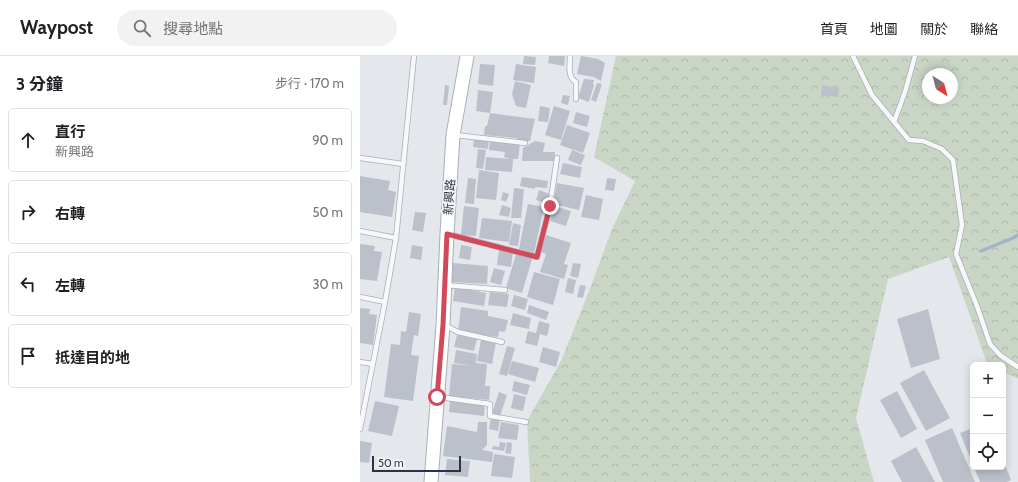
<!DOCTYPE html>
<html lang="zh-TW">
<meta charset="utf-8">
<style>
:root{--surface:#fff;--page:#f2f2f2;--text:#202124;--muted:#757577;--line:#e0e0e0}
body{margin:0;font-family:Cabin,"Noto Sans TC",sans-serif;background:var(--page);color:var(--text)}
.controls{position:absolute;right:12px;bottom:12px;display:grid;overflow:hidden;border-radius:6px;box-shadow:0 2px 10px #0003}
.controls button{width:36px;height:36px;display:grid;place-items:center;padding:0;border:0;border-bottom:1px solid var(--line);background:var(--surface);color:var(--text);font:20px sans-serif}
.compass{position:absolute;left:562px;top:12px;width:36px;height:36px;border-radius:50%;background:var(--surface);box-shadow:0 2px 10px #0003;rotate:144deg}
.scale{position:absolute;left:12px;bottom:10px;width:89px;box-sizing:border-box;padding-left:4px;border:2px solid #2b3445;border-top:0;font-size:11px;line-height:14px;white-space:nowrap;color:#2b3445;-webkit-text-stroke:3px #f4f6f9;paint-order:stroke}
.stop{position:absolute;width:12px;height:12px;margin:-9px;border:3px solid #d1495b;border-radius:50%;background:#fff}
.stop.end{background:#d1495b;border-color:#fff;box-shadow:0 1px 4px #0008}
.list{margin:0;padding:0;list-style:none}
h2{display:flex;justify-content:space-between;align-items:center;height:52px;margin:0;padding:0 16px;font-size:17px}
h2 small{font-size:13px;font-weight:400;color:var(--muted)}
.list li{display:grid;grid-template-columns:26px 1fr auto;gap:12px;align-items:center;box-sizing:border-box;height:64px;margin:0 8px 8px;padding:0 8px;border:1px solid var(--line);border-radius:6px}
.list b{display:block;font-size:15px;white-space:nowrap}
.list p{margin:0;font-size:13px;white-space:nowrap;color:var(--muted)}
.list em{font-size:13px;font-style:normal;color:var(--muted)}
.icon{flex:none;width:22px;height:22px;fill:none;stroke:currentColor;stroke-width:2;stroke-linecap:round;stroke-linejoin:round}
.map{position:relative;flex:none;width:658px;height:426px;overflow:hidden}
header{display:flex;align-items:center;gap:24px;box-sizing:border-box;height:56px;padding:0 20px;background:var(--surface);border-bottom:1px solid var(--line)}
header strong{font-size:19px}
nav{display:flex;gap:22px;margin-inline-start:auto;font-size:14px}
.search{width:280px;height:36px;background:var(--page);display:flex;align-items:center;gap:10px;box-sizing:border-box;padding:0 14px;border-radius:22px;color:var(--muted);font-size:15px}
main{display:flex}
aside{flex:1;background:var(--surface)}
.map>svg:first-child{display:block}
.forest{fill:url(#forest-crowns);fill-rule:evenodd}
.lines{fill:none;stroke-linecap:round;stroke-linejoin:round}
.stream{stroke:#9fb4cc;stroke-width:3.5}
.building{fill:#bbc0ca}
.lane-casing{stroke:#a9aeb7;stroke-width:6}
.secondary-casing{stroke:#a9aeb7;stroke-width:15}
.lane{stroke:#f7f8fa;stroke-width:4.5}
.secondary{stroke:#fff;stroke-width:13}
.route{stroke:#d1495b;stroke-width:5}
.labels{text-anchor:middle;dominant-baseline:central;stroke-width:3.5;stroke-linejoin:round;paint-order:stroke}
.street-label{font-size:12px;fill:#2b3445;stroke:#f4f6f9}
</style>
<header>
<strong>Waypost</strong>
<div class="search"><svg class="icon" aria-label="search" viewBox="0 0 24 24"><circle cx="10" cy="10" r="6"/><path d="M15 15l6 6"/></svg>搜尋地點</div>
<nav><a>首頁</a><a>地圖</a><a>關於</a><a>聯絡</a></nav>
</header>
<main>
<aside>
<h2>3 分鐘<small>步行 · 170 m</small></h2>
<ul class="list">
<li><svg class="icon" aria-label="ahead" viewBox="0 0 24 24"><path d="M12 20V5M6 11l6-6 6 6"/></svg><div><b>直行</b><p>新興路</p></div><em>90 m</em></li>
<li><svg class="icon" aria-label="right" viewBox="0 0 24 24"><path d="M7 20v-9h11M14 6l5 5-5 5"/></svg><div><b>右轉</b></div><em>50 m</em></li>
<li><svg class="icon" aria-label="left" viewBox="0 0 24 24"><path d="M17 20v-9H6M10 6l-5 5 5 5"/></svg><div><b>左轉</b></div><em>30 m</em></li>
<li><svg class="icon" aria-label="arrive" viewBox="0 0 24 24"><path d="M6 21V4h12l-3 4 3 4H6"/></svg><div><b>抵達目的地</b></div></li>
</ul>
</aside>
<div class="map">
<svg width="658" height="426" viewBox="0 0 658 426">
<defs>
<pattern id="forest-crowns" width="20" height="18" patternUnits="userSpaceOnUse"><rect width="20" height="18" fill="#c9d6c5"/><path d="M2 6a3 3 0 1 1 6 0M12 15a3 3 0 1 1 6 0" fill="none" stroke="#adb8ab"/></pattern>
</defs>
<rect width="100%" height="100%" fill="#e4e7ec"/>
<path class="forest" d="M256 0H658V323L643 315V309H631L627 307 589 201 528 223 496 362 514 426H170L167 365 201 305 228 238 252 173 275 125 234 101ZM568 18H592V42H568Z"/>
<g class="lines">
<path class="stream" d="M621 195 653 182 658 179"/>
</g>
<path class="building" d="M164 0 176 1 175 9 163 8Z
M189 0H205L204 10 188 7Z
M221 0 238 3 245 7 241 25 234 21 217 18Z
M120 8 135 9 133 30 118 28Z
M156 8 176 11 174 27 153 24Z
M224 23 234 24 233 28 234 29 229 46 218 42Z
M155 25 171 29 166 52 156 50 152 38Z
M237 27 242 28 236 46 231 44Z
M85 29 89 30 87 49H83Z
M462 29 479 32 478 41 461 39Z
M118 34 133 36 130 57 116 55Z
M203 39 210 40 208 49 201 47Z
M180 50 190 52 188 66 178 65Z
M194 50 210 55 201 84 185 79Z
M216 56 230 60 227 71 213 67Z
M130 57 175 63 170 85H157V82L124 79 125 70H127Z
M207 69 230 77 223 97 200 89Z
M114 81 129 82 128 93 113 91Z
M130 84 160 88 158 103H153L152 116 125 114 126 101 151 103 144 101 145 96 129 94Z
M175 85 185 87 183 96H195L194 105H162L163 92Z
M118 93 126 94 123 113 116 112Z
M212 94 225 99 221 109 208 104Z
M203 107 222 111 220 122 200 118Z
M119 114 139 117 136 144 116 142Z
M0 120 30 125 28 134 36 136 32 161 0 156Z
M162 121 188 125 187 132 175 131V133L160 130Z
M108 122 116 123 114 148 105 147Z
M247 122 256 123 254 135 245 134Z
M197 127 224 132 219 154 193 148Z
M154 132 164 133 161 162H151Z
M179 134 190 138 187 147 176 144Z
M143 136 149 138 146 146 141 144Z
M226 139 243 143 239 164 221 161Z
M168 148 184 151 174 197 159 193Z
M142 149 151 152 149 161 139 159Z
M104 150 119 152 116 180 101 179Z
M194 150 211 155 206 170 190 165Z
M55 156 66 157 63 176 52 174Z
M122 162 152 165 149 186 119 182Z
M153 167 161 169 158 190 149 189Z
M186 179 211 187 204 208 208 209 204 223 180 216 186 198 181 196Z
M0 188 15 190 14 195 22 196 17 225 0 223Z
M52 189 63 191 61 204 50 202Z
M101 189 112 191 110 204 99 202Z
M139 193 153 196 151 211 137 209Z
M156 198 172 203 162 237 146 232Z
M93 207 128 210 127 228 91 226Z
M213 207 221 208 218 222 210 220Z
M134 212 145 215 141 229 130 226Z
M174 216 200 223 193 249 167 241Z
M208 222 216 224 213 238 205 236Z
M220 229 226 230 223 242 217 241Z
M95 231 126 237 124 250 93 245Z
M130 236 149 238 147 251 128 249Z
M154 239 168 243 165 254 151 250Z
M169 249 189 256 186 264 167 257Z
M101 251 128 255V260L148 264 145 276 139 275 138 281 98 276Z
M0 252 10 253 9 258 17 259 13 289 0 287Z
M568 253 580 303 551 312 537 263Z
M49 256 61 258 58 280 54 279 51 299 59 300 53 345 24 341 31 288 40 289 41 275 46 276Z
M153 257 171 262 169 273 150 269Z
M179 265 190 268 187 280 180 278 177 290 165 287 168 275 176 277Z
M97 279 117 283 114 295 94 291Z
M121 284 136 286 132 308 117 305Z
M147 290 155 292 147 320 139 318Z
M183 291 200 296 196 311 179 306Z
M96 294 117 298 116 307 127 308 125 330H130L129 344 89 340 92 308 113 310 94 307Z
M152 305 179 312 175 326 148 318Z
M564 314 590 362 566 375 540 327Z
M154 325 170 329 167 339 152 335Z
M537 335 557 373 541 382 520 344Z
M139 336 147 339 140 360 132 357Z
M154 338 166 341 163 355 151 352Z
M15 345 39 350 32 380 8 375Z
M90 345 125 348 124 360 89 356Z
M131 362 140 364 138 375 129 373Z
M118 366H127V389L122 394 133 396 132 406 83 400 87 370 117 376Z
M141 366 159 369 157 384 138 382Z
M592 372 615 426H583L565 384Z
M613 372V409L600 377Z
M0 385 12 387 9 407 0 406Z
M140 386 146 387 144 395 132 393 133 390 139 391Z
M147 386 152 387 151 398 145 397Z
M556 391 575 426H542L531 405Z
M134 398 155 401 152 422 131 420Z
M87 403 110 405 108 421 85 419Z
M643 403 651 424 647 426H620L614 411H643Z"/>
<g class="lines">
<defs>
<path id="lane" d="M210 0C210 10 207 21 216 26V43
M493 0 512 39 549 84 563 85 582 93 593 104 602 169 596 198 617 250 630 288 641 300 658 311
M534 66 545 36 555 0
M95 79 165 87
M0 102 43 108
M0 175 36 182
M88 178 177 201 190 150 197 102
M85 229 145 234
M0 241 25 246
M84 269 98 276 142 286
M0 306 13 308
M79 341 130 348V360L166 366
M0 373 25 246 36 182 54 0"/>
<path id="secondary" d="M71 426 83 269 87 178 93 79 107 0"/>
</defs>
<use href="#lane" class="lane-casing"/>
<use href="#secondary" class="secondary-casing"/>
<use href="#lane" class="lane"/>
<use href="#secondary" class="secondary"/>
</g>
<g class="lines">
<path class="route" d="M77 341 83 269 87 178 177 201 190 150"/>
</g>
<g class="labels">
<g class="street-label">
<text transform="translate(89 141) rotate(-86)">新興路</text>
</g>
</g>
</svg>
<div class="controls">
<button>+</button>
<button>−</button>
<button><svg class="icon" aria-label="locate" viewBox="0 0 24 24"><circle cx="12" cy="12" r="6"/><path d="M12 2v4M12 18v4M2 12h4M18 12h4"/></svg></button>
</div>
<svg class="compass" viewBox="-18 -18 36 36"><path d="M0-13l5 13h-10z" fill="#e53935"/><path d="M0 13l5-13h-10z" fill="#757577"/></svg>
<div class="scale">50 m</div>
<div class="stop" style="left:77px;top:341px"></div>
<div class="stop end" style="left:190px;top:150px"></div>
</div>
</main>
